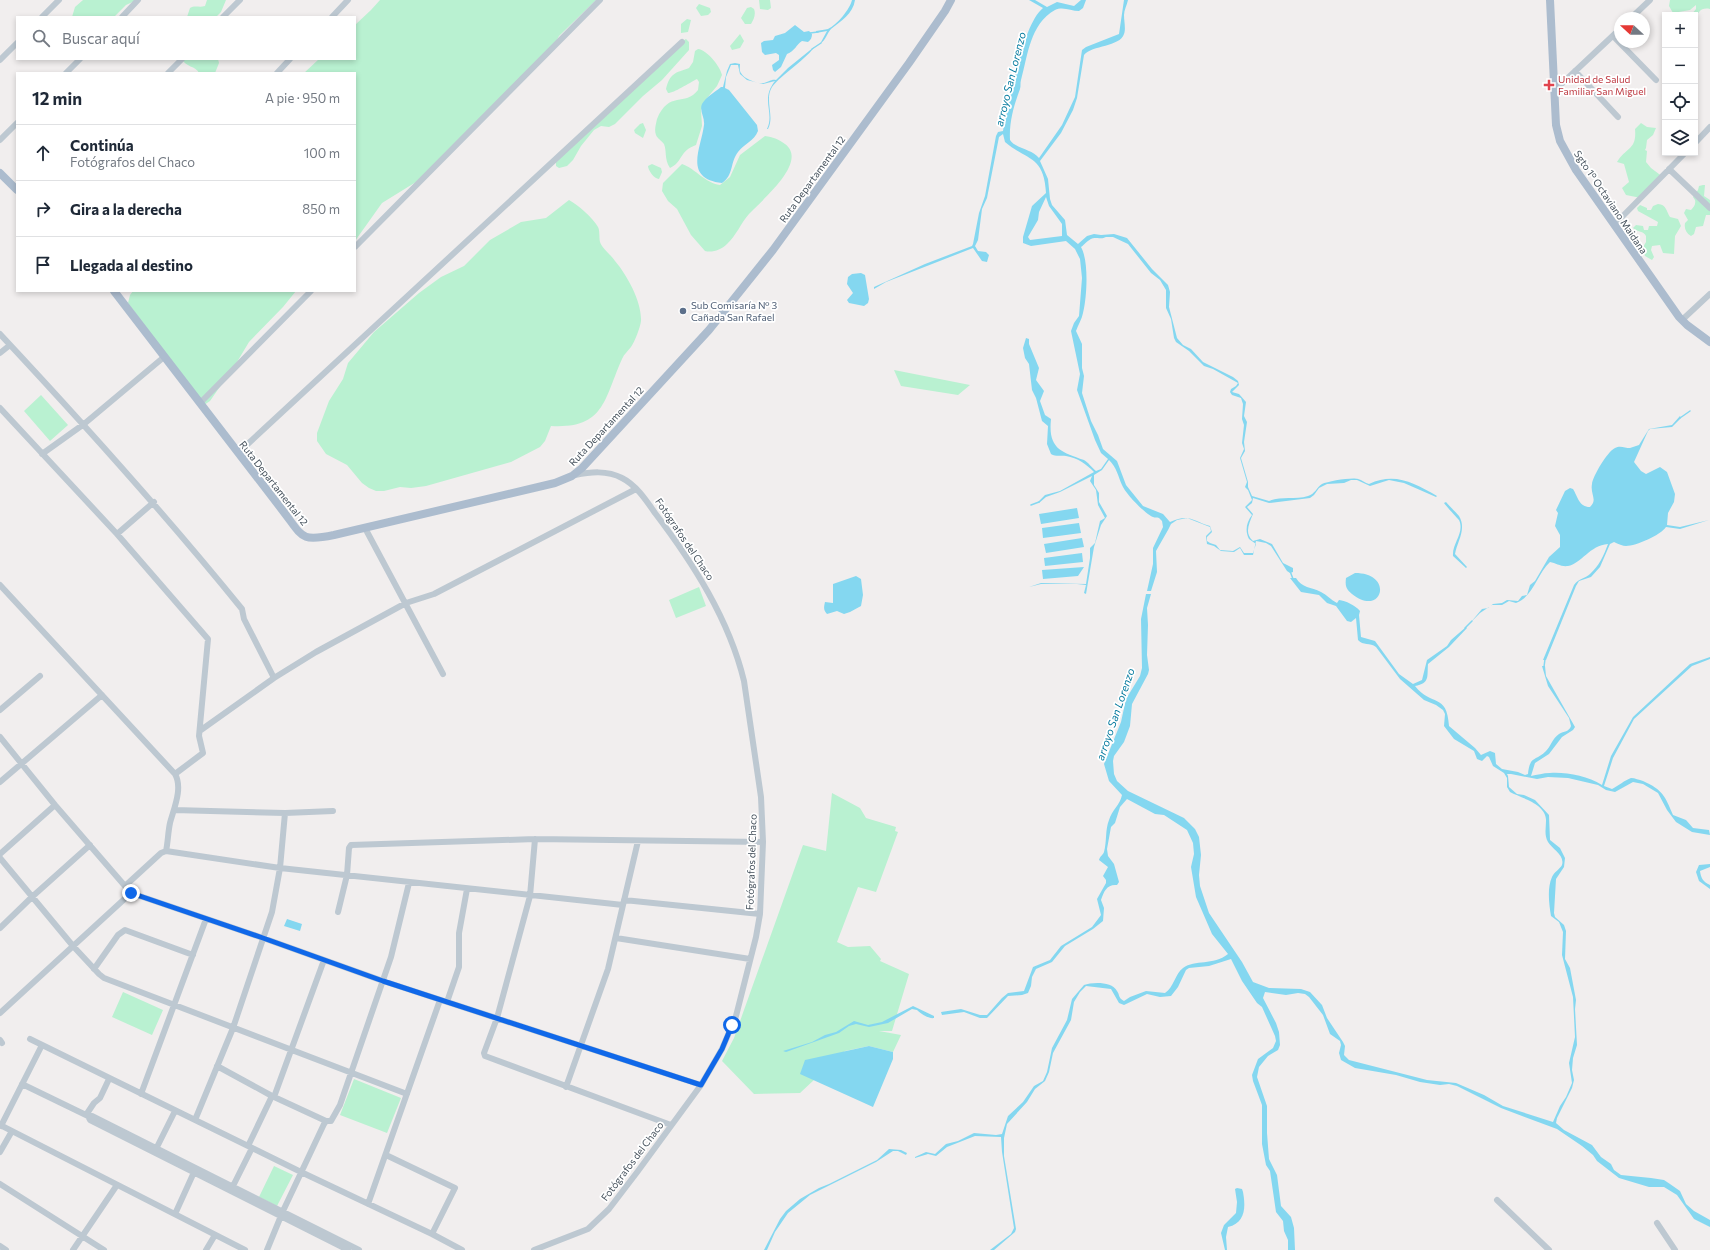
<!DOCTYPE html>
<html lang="es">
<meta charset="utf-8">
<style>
:root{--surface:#fff;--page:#f2f2f3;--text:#1f2937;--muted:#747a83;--line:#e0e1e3}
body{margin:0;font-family:Commissioner,sans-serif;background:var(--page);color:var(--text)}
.controls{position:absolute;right:12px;top:12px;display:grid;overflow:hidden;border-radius:0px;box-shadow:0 2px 6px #0003}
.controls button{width:36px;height:36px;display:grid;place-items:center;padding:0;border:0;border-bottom:1px solid var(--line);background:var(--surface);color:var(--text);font:20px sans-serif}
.compass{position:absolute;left:1614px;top:12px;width:36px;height:36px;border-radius:50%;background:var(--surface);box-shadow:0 2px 6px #0003;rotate:291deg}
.stop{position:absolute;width:12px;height:12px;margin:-9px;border:3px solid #1068e9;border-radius:50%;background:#fff}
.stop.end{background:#1068e9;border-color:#fff;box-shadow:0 1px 4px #0008}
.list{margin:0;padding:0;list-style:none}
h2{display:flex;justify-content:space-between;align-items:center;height:52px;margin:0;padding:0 16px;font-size:17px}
h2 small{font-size:13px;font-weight:400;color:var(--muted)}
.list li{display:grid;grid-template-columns:26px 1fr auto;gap:12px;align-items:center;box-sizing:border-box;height:56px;padding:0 16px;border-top:1px solid var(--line)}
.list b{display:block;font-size:15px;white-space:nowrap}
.list p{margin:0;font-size:13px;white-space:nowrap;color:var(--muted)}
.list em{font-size:13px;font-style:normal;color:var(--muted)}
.icon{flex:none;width:22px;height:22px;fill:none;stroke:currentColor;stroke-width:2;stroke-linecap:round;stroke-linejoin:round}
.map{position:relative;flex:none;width:1710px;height:1250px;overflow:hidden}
.search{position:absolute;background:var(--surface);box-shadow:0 2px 6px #0003;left:16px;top:16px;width:340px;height:44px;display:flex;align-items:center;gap:10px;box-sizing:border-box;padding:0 14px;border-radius:0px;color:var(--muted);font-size:15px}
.panel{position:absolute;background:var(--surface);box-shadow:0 2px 6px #0003;left:16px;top:72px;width:340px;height:220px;border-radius:0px}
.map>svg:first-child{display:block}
.green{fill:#b9f1d1}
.water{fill:#84d7f0;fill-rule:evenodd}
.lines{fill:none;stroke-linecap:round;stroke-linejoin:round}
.stream{stroke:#84d7f0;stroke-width:1.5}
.minor{stroke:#bdc8d1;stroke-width:6}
.major{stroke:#acbcce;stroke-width:8}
.route{stroke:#1068e9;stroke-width:5}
.health-dot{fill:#e0444e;stroke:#fff;stroke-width:1.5}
.service-dot{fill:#5c6f8a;stroke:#fff;stroke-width:1.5}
.labels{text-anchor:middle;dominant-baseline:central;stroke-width:3.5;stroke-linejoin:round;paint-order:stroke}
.health-label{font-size:10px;fill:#be3a42;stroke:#fff;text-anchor:start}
.street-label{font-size:10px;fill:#45515c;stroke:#fff}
.service-label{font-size:10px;fill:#4e5e75;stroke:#fff;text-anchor:start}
.water-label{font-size:11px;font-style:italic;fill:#067b9f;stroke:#fff}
</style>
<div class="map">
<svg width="1710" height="1250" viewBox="0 0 1710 1250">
<rect width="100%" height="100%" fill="#f1eeee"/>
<path class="green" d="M83 0H137L126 5 114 17H72L75 7Z
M207 0H226L221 12 216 17H187L190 8C195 5 199 8 205 6Z
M380 0H596L559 36 552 49 416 182 382 203 355 241V73H304L319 59H355V25L371 10Z
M759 0H770L771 8 768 10 760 9Z
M1670 0H1710V9C1701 7 1698 12 1695 20V15H1691L1696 9V5L1690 10 1673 13 1669 6Z
M699 4 710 8 711 12 708 15 701 16 696 8Z
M751 7 754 9C756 14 754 19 751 24H745L741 18 747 8Z
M687 19 691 20 688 32 681 33V24Z
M740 34 744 41 740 48 732 50 730 46Z
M686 39 689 42V50L662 80 643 96 615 124 609 127 601 126 594 130 581 146 573 160 567 166 559 168 556 166V162L679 43Z
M698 49C707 50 720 66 722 75L717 86 707 98 701 110 702 126 696 145C679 151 683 162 670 168 664 159 667 151 664 144 662 141 657 138 656 135 654 130 656 124 657 119 669 90 685 107 698 90L699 82 697 79C689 83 674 93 668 93L666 89C670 73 675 73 689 68L693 62 695 51Z
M182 59H218L219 63 215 73H199C196 66 185 67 182 59Z
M643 123 646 130 643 138 635 133 634 130 640 124Z
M1641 123 1647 127 1656 128 1653 135 1647 140 1646 148 1645 150 1647 151 1646 162 1651 168 1663 177 1641 198 1626 195 1622 188 1629 182 1624 164 1617 162C1626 147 1637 150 1635 129Z
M765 136C773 137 778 139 785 144 809 162 761 201 749 214 741 223 736 236 727 244 721 250 712 253 705 251L691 235 677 209 668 201 662 191 663 183 682 164C696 169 705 183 720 185L730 177 740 155Z
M652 164 661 168 662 172 659 179C654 179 648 170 648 166Z
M1703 185H1705L1704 196 1710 200V215H1706L1703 226 1696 227 1694 234 1691 236C1686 233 1684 229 1685 223L1688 220 1684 213 1686 209 1691 210C1694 207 1696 204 1695 200L1693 197 1698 190 1699 186Z
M569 200C578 205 593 218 598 227 600 231 599 237 600 242 602 248 611 255 615 261 627 275 642 302 641 321 640 328 635 341 631 347 628 351 624 354 622 359 604 399 605 429 551 426L545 441 540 447 511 462 426 486 411 488 400 487 384 491H376L369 488 362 483 347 465 326 454 317 441V433L329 401 343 379 348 363 374 332 419 293 441 277 464 266 490 240 521 222 546 218Z
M1658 204C1667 205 1666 211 1670 217L1678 219 1681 226 1675 236 1674 254 1663 253 1660 245 1652 246 1651 250 1654 257 1652 260 1645 256 1642 249 1646 242C1646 240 1646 238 1646 236 1644 231 1637 232 1633 228L1636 225 1643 226 1644 230H1648L1649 226H1657L1658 222 1638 211 1637 208 1640 205 1647 208V210H1651L1653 206Z
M133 291H296L283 307 249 342 237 362 210 401 204 405 128 303 130 295Z
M894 370 970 385 958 395 901 386Z
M41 395 68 425 50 441 24 411Z
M699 587 706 606 676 618 669 600Z
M832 793 860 808 866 818 896 827 895 831 898 832 876 892 858 887 837 942 848 947 870 946 881 959 880 961 909 974 892 1031H879L901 1035 893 1052 869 1046 845 1051 800 1093 754 1094 722 1061 734 1038 803 845 826 851Z
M123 992 163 1010 152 1035 112 1017Z
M354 1079 401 1098 387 1133 340 1115Z
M274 1166 293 1175 277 1206 259 1197Z"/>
<path class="water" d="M852 0H855C853 14 841 21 831 29 827 33 826 40 820 44L827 31 816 33V31C820 30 825 30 828 29 837 25 850 9 852 0Z
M1029 0H1035L1047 7 1057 2 1074 6 1081 0H1086L1083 8 1079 11C1071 11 1063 6 1055 10 1030 24 1028 55 1021 80 1020 83 1021 86 1020 89 1014 105 1009 122 1010 140 1016 149 1032 149 1039 158L1062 125 1075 97 1082 50 1086 47 1119 34 1124 0H1128C1127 5 1124 10 1124 15 1124 21 1126 29 1124 34 1120 47 1092 45 1084 55L1077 98 1073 110 1061 133 1040 161 1048 179 1050 199 1052 205 1065 220 1067 235 1078 244 1087 236 1094 234 1101 235 1114 234 1127 238 1152 269 1168 285 1170 292 1169 307 1177 338 1183 345 1191 349 1203 362 1233 377 1238 381 1239 385 1232 392 1239 394 1246 402 1244 416 1247 422 1244 442 1245 451 1241 458 1248 482V487L1252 496 1269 501C1281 496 1295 500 1308 496 1315 494 1317 487 1322 484 1328 481 1353 477 1358 479 1362 480 1365 483 1369 484 1395 472 1414 483 1437 496L1436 497 1404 483 1389 480 1370 486 1357 480H1351L1344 483 1327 484 1319 488 1314 495 1310 498 1269 503 1253 498 1252 503 1247 507 1253 514C1249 524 1244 533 1253 541L1260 539 1272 544 1283 563 1293 568V572L1290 573 1287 571 1271 546 1266 543 1256 541 1253 555H1244L1240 548 1234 552 1221 551 1214 546 1207 544 1206 536 1211 531 1210 527 1187 518 1177 520 1171 524 1168 530 1156 551 1157 572 1151 591H1147L1153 564V548L1163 527 1162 521 1159 518C1157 517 1155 518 1153 517 1145 514 1125 493 1122 485 1118 476 1117 468 1109 460L1102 470 1094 475V485L1099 493V502L1107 516 1101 525 1094 547 1086 594 1084 593 1086 585 1077 584H1041L1029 587 1041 583 1086 584 1090 558V548L1095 543 1100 521 1105 518 1098 505 1096 490 1090 481 1092 476 1060 492 1046 497 1039 503 1038 502 1045 495 1060 491 1094 472C1086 464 1078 458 1066 456 1061 455 1056 457 1051 454L1047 444 1048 426 1042 421 1036 398 1032 390 1029 364 1025 358 1023 348 1026 338 1029 339V344L1039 368 1036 380 1044 391 1040 401 1045 415 1051 419C1048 448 1060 452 1084 460 1088 462 1092 468 1096 471L1101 469 1108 459 1101 453 1095 440 1077 390 1080 374 1071 331 1074 323 1079 316 1082 278 1080 259 1075 249 1066 241 1031 246 1023 243V237L1032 206 1046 193C1044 155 1027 161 1005 142L1003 134 999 137 987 198 982 209 978 240 975 246 978 251 986 252 989 255 987 262 982 261 973 248 886 282 874 289V287L925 264 972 246 973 244 979 213 985 196 996 136 998 132 1003 131C1009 103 1022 25 1043 8ZM1046 197 1049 206 1062 224V236L1030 240 1028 237 1038 220 1039 212ZM1106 237H1113L1128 244 1151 273 1160 280 1166 290V308L1171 319 1174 338 1176 342 1189 351 1204 366 1213 369 1238 383 1236 386 1231 389 1230 392 1232 395 1241 398 1243 404 1242 419 1244 425 1242 443 1244 449 1240 458 1247 482 1245 487 1248 490 1252 500 1245 507 1252 515C1246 523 1245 531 1249 539L1256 544 1253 553H1244L1240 547 1233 551 1220 550 1216 545 1210 543 1207 541V537L1212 532 1210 526C1193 521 1189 513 1170 522L1163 514 1143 506 1126 485 1117 461 1103 449 1098 435 1091 421 1082 393 1084 376 1082 368V344L1076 331C1078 325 1082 319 1083 313 1087 297 1089 261 1081 247 1085 244 1090 237 1096 238 1101 238 1102 239 1106 237Z
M795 25 804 32 809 31 812 34C812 37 811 40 808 42L802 41C796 45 795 51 787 54L781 67 775 72 773 70 772 65 779 60V55L776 53 765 55 762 52 761 43 764 41 773 40 775 36 785 33Z
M814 47C810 56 781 75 772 87 764 100 775 116 768 129H767C775 112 760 100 775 81L763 84 747 80 740 74 738 65H731L726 77 725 88 729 90 757 125 758 131C754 141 744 144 738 152 730 162 734 175 722 183 683 178 701 149 704 125 705 117 699 111 702 104 706 97 715 92 721 87H723L727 71 730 64 735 63 740 64C740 67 739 70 741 73 744 79 757 84 764 83 769 82 771 79 776 80L788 68Z
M861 273 865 275 869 299 868 303 864 306 849 303 847 300 853 293 847 284 848 277 852 274Z
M1680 416 1681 418 1672 427 1650 429 1648 431 1634 462 1641 471 1646 474 1660 467 1667 472 1675 494 1674 502 1668 513 1667 525 1680 527 1709 520 1680 529 1666 527C1661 535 1636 546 1626 546 1623 546 1618 544 1614 542L1610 544 1600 567 1591 577 1579 581 1576 586 1546 660H1543L1574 585C1579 578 1585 579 1590 574 1599 566 1604 555 1608 544 1590 545 1581 564 1568 566 1561 567 1556 563 1550 562 1537 574 1533 597 1516 603L1509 601 1502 605H1492L1480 613 1471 622 1482 609 1488 608 1493 604 1502 603 1507 600 1518 601 1522 596 1527 595 1530 585 1535 581 1549 557 1560 547V535L1555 526 1558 513 1556 510 1565 491 1570 488 1573 489C1578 497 1579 507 1590 507 1598 500 1590 494 1592 484 1593 476 1607 452 1615 448 1620 445 1625 448 1630 448 1633 447 1636 446 1639 445L1649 429 1672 425Z
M1446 502C1450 507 1456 512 1459 516 1467 529 1457 542 1455 554L1467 567 1466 568 1453 556C1452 543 1465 533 1459 520 1458 519 1446 506 1444 503Z
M1077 508 1079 518 1041 524 1039 514Z
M1079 523 1081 533 1043 538 1042 528Z
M1082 538 1084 547 1046 553 1044 544Z
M1082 553 1083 562 1045 566 1044 558Z
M1084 567 1078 576 1043 579 1042 570Z
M1355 573C1395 573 1382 618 1352 594 1346 589 1345 586 1346 578Z
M856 576 861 579 863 595 861 606 850 612 844 614 837 611 827 614C823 610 824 607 825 602L833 603V584Z
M1290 578H1296C1302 588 1311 587 1321 592 1327 595 1331 600 1337 603L1339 600C1346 601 1355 605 1360 611L1359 615 1361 637 1375 641 1399 674 1413 684 1422 680 1427 660 1447 646 1451 640 1466 627 1467 628 1449 647 1428 664C1427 677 1430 683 1415 686 1431 707 1447 692 1449 726L1475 748 1481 755 1490 751 1495 753 1496 764 1502 769 1518 772 1525 775 1528 774C1530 755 1535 762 1546 751 1551 746 1552 739 1559 734 1564 731 1569 732 1571 726L1569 718 1548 686 1542 666H1545L1546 676 1575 727 1573 730 1562 737 1549 754 1535 763 1531 776C1537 775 1543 773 1550 773 1567 772 1587 776 1602 785L1611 756 1633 717 1690 664 1710 657V659L1692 666 1634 719 1613 758 1604 786 1612 789C1618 786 1625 780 1631 778 1635 778 1639 780 1643 781 1663 790 1665 796 1673 815L1686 820 1693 828 1709 830 1710 835 1692 832 1676 822 1667 810 1658 793 1643 784 1633 782 1615 792 1606 790 1598 785 1568 778 1548 777 1537 779 1511 774H1507L1508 776 1509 787 1517 794 1524 795 1535 800 1549 815 1550 840 1560 848 1565 858 1564 867 1556 879 1554 913 1555 917 1564 925 1566 931 1565 959 1570 968 1576 1000 1575 1009 1577 1045 1573 1058 1572 1070 1574 1080 1572 1088 1557 1118 1556 1123 1564 1130 1592 1145 1601 1157 1611 1164 1614 1170 1621 1175 1651 1178 1664 1180 1670 1184 1680 1191 1686 1204 1694 1211 1710 1220V1227L1694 1219 1677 1195 1664 1187H1649L1619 1178 1597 1161 1593 1155 1582 1146 1557 1129 1501 1108 1457 1086 1449 1084 1440 1085 1420 1082 1396 1075 1355 1068 1341 1060 1339 1053 1341 1045 1340 1041 1330 1034 1323 1015 1309 997 1305 994 1298 993 1286 995 1265 992 1263 998 1276 1023 1279 1032 1280 1045 1278 1050 1268 1056 1259 1067 1257 1077 1267 1106V1133L1269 1159 1277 1175 1281 1206 1291 1217 1294 1228 1295 1250H1288V1240L1284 1231 1283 1221 1276 1212 1270 1171 1266 1165 1262 1144V1105L1253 1081 1252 1075 1258 1059 1273 1048 1276 1041 1275 1036 1262 1007 1257 1003 1242 981 1231 959 1209 966 1189 968 1186 970 1178 987 1171 996 1160 997 1147 994 1124 1005 1119 1003 1111 989 1086 986 1080 992 1074 1002 1071 1020 1053 1053 1049 1072 1045 1081 1035 1089 1027 1102 1007 1124 1004 1138V1156L1016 1229 1015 1232 994 1250H990L1011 1234 1014 1228 1002 1152 1001 1137 975 1136 947 1147 936 1156 928 1154 915 1158V1157L926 1152 935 1154 946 1144 958 1141 974 1133 996 1135 1002 1134 1008 1116 1023 1102 1034 1086 1043 1081 1047 1072 1052 1048 1067 1020 1072 999 1084 985C1092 982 1112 981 1117 991 1120 995 1118 998 1124 1001L1130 997 1146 991 1165 993C1174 987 1175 974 1183 968 1195 959 1213 966 1228 954L1212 934 1196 897 1191 867 1194 854 1193 843 1187 830 1164 815 1155 814 1127 799 1120 807 1115 823 1111 827 1107 849 1108 856 1114 864 1119 882 1117 885C1107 884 1104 891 1101 900L1104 908 1103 921 1093 929 1065 946 1052 962 1036 969 1032 977 1031 986 1028 993 1022 995 1008 996 987 1018H980L964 1012 942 1015 941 1012 961 1009 980 1015H987L1002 998 1008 993 1024 991 1033 967 1050 960 1061 946 1092 927 1101 915 1097 899 1106 883V880L1103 876 1108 867 1099 860C1100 856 1103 855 1104 852 1107 841 1105 830 1109 820 1112 810 1120 805 1122 795L1109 781 1104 764 1121 722 1126 699 1140 676 1142 668 1141 619 1146 594H1151L1147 608 1148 625 1147 655 1149 670 1148 674 1132 704 1130 726 1124 742 1114 756 1113 761 1114 774 1117 781 1128 791 1184 818 1195 829 1199 837 1201 855 1199 875 1200 886 1209 913 1242 962 1253 982 1269 988 1301 989 1310 992 1322 1005 1327 1018 1343 1042 1345 1046 1344 1055 1349 1060 1427 1080 1456 1083 1484 1095 1503 1106 1553 1122 1560 1106 1566 1097 1572 1083 1569 1063 1575 1037 1573 997 1562 955 1563 932 1559 922 1551 916C1549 904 1547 888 1552 877 1554 872 1560 869 1562 865 1565 855 1552 849 1548 842 1544 835 1546 828 1546 821 1547 804 1521 798 1510 792L1507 787V778L1504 773 1493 766 1489 757 1487 756 1482 761 1477 759 1474 751 1454 739 1444 726 1445 714 1443 710 1436 705 1424 700 1400 679 1376 647C1370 642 1363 646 1358 640L1356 618 1351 622 1347 621 1336 606 1327 603 1319 595 1301 592Z
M1710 864V867L1700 871C1701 878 1703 882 1710 885V889L1699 881 1696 872 1699 865Z
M287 919 302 924 300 931 284 926Z
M913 1006 934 1016V1018C929 1019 921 1014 917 1010L912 1009 888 1023 869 1027 856 1024 849 1026 839 1033 786 1052 783 1051 812 1042 825 1035 836 1032 854 1021 868 1025 882 1022Z
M869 1046 893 1052V1059L873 1107 800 1074 805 1060Z
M889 1149 901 1150 907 1153 906 1155 898 1151H893L876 1162 810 1195 788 1213 775 1232 767 1250H764L780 1219 786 1211 800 1199 819 1188 829 1184 877 1160Z
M1237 1188 1242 1189 1243 1192C1246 1208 1245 1223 1228 1227L1226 1237 1227 1250H1225L1221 1233 1224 1225 1236 1213 1237 1202 1235 1189Z"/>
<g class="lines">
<path class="stream" d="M810 33 818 32
M812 49 821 43
M1680 418 1690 411
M1031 505 1039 502
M1290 571 1293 579
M1465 628 1472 621
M1544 667 1545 659"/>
<path class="minor" d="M42 17 59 0
M122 17 138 0
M223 17 240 0
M332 17 348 0
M1631 18 1650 0
M1613 36 1656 80
M0 60 17 43
M1575 71 1618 117
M66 73 80 59
M168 73 182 59
M277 73 290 59
M1554 91 1620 29
M0 140 17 123
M1695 143 1710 127
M1669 169 1710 208
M1614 225 1685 153
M355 247 600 0
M1682 320 1710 294
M0 334C84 424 165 514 242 609L244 619 274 678
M0 353 10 345
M200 403 311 291
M0 408 117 534 208 639 199 736 203 753 175 774
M238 453 682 42
M42 454 84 424 164 357
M365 528 443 674
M117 534 154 502
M0 585 175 774C183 788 174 808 170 823 168 832 168 842 166 851
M0 710 40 676
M201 730 274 678 316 652 406 603 434 594 636 489
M0 737 55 805 131 893 263 938 383 981 701 1085
M0 782 102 695
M174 810 285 813 333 811
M535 839 530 896 497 1018 484 1053 485 1056 671 1125
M0 854 55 805
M0 858 73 946 99 974 104 978 407 1094
M125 886 161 853 166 851 280 868 623 905
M624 900 760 914
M338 912 347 875 349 848 351 845 535 839 763 842
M0 928 33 896 90 845
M616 938 750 959
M94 969 118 935 125 930 193 955
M447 1002 459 967V933L467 889
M0 1013 131 893
M30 1039 301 1172 432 1234 462 1250
M0 1040 2 1043
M217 1066 272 1096 326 1121
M22 1084 88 1116H92L359 1250
M566 1087 608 969 638 841
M141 1094 206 919
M274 1097 324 960
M86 1115 94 1103 100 1098 109 1079
M88 1116 90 1120 348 1250
M195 1120 233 1028 272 912 280 868 285 813
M0 1125 245 1250
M1 1126 42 1045
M248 1146 272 1096
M155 1151 175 1111
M0 1152 12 1131
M386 1155 455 1188 432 1234
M0 1184 104 1250
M231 1190 252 1148
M1497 1200 1549 1250
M368 1204 440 1000
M175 1214 195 1170
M1657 1223 1675 1250
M0 1246 6 1250
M73 1250 117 1185
M206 1250 215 1235
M267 1250 283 1211 324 1124 326 1121H331L340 1105 391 957 409 883
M534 1250 588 1229 609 1209 638 1171 701 1085 722 1049 736 1016 756 937 760 914 763 842 761 797 744 681C729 619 693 563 655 513 646 500 636 485 622 478 607 470 590 472 575 475"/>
<path class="major" d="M1550 0 1556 125 1560 141 1576 170 1679 317 1687 325 1710 342
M0 173 17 190
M114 291 283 511C303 537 300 542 334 535L555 483 572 476 582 468 709 330 773 250 909 63 945 11 951 0"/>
</g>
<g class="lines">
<path class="route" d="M131 893 263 938 383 981 701 1085 722 1049 732 1025"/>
</g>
<path class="health-dot" d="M1547 79h4v4h4v4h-4v4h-4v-4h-4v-4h4z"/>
<circle class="service-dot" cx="683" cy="311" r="4"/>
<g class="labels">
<g class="health-label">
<text x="1558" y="79">Unidad de Salud<tspan x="1558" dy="12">Familiar San Miguel</tspan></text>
</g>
<g class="street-label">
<text transform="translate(812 179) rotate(-54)">Ruta Departamental 12</text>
<text transform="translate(1611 202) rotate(56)">Sgto 1° Octaviano Maidana</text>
<text transform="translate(606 426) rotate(-47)">Ruta Departamental 12</text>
<text transform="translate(274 483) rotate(52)">Ruta Departamental 12</text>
<text transform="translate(685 539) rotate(56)">Fotógrafos del Chaco</text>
<text transform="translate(751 862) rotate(-88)">Fotógrafos del Chaco</text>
<text transform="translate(632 1161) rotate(-53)">Fotógrafos del Chaco</text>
</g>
<g class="service-label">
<text x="691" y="305">Sub Comisaría Nº 3<tspan x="691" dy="12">Cañada San Rafael</tspan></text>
</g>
<g class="water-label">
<text transform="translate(1010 79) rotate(-76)">arroyo San Lorenzo</text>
<text transform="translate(1115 714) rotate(-71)">arroyo San Lorenzo</text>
</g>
</g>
</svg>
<div class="controls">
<button>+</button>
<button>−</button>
<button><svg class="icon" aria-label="locate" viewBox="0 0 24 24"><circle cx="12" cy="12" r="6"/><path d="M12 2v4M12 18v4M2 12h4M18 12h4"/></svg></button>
<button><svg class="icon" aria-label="layers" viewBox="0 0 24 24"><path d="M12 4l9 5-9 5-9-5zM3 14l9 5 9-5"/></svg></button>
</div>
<svg class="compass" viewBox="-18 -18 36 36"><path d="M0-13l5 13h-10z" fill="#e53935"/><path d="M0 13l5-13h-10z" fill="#747a83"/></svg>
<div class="stop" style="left:732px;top:1025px"></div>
<div class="stop end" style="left:131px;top:893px"></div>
<div class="search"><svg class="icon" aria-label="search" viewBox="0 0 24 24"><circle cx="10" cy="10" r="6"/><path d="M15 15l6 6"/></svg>Buscar aquí</div>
<section class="panel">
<h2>12 min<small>A pie · 950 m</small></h2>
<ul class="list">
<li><svg class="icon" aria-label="ahead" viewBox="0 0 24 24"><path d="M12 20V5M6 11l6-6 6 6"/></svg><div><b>Continúa</b><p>Fotógrafos del Chaco</p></div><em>100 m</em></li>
<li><svg class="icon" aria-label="right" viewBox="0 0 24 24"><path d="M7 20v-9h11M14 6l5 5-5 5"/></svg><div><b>Gira a la derecha</b></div><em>850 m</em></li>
<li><svg class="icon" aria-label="arrive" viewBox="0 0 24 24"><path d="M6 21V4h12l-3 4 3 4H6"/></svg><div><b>Llegada al destino</b></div></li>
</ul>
</section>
</div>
